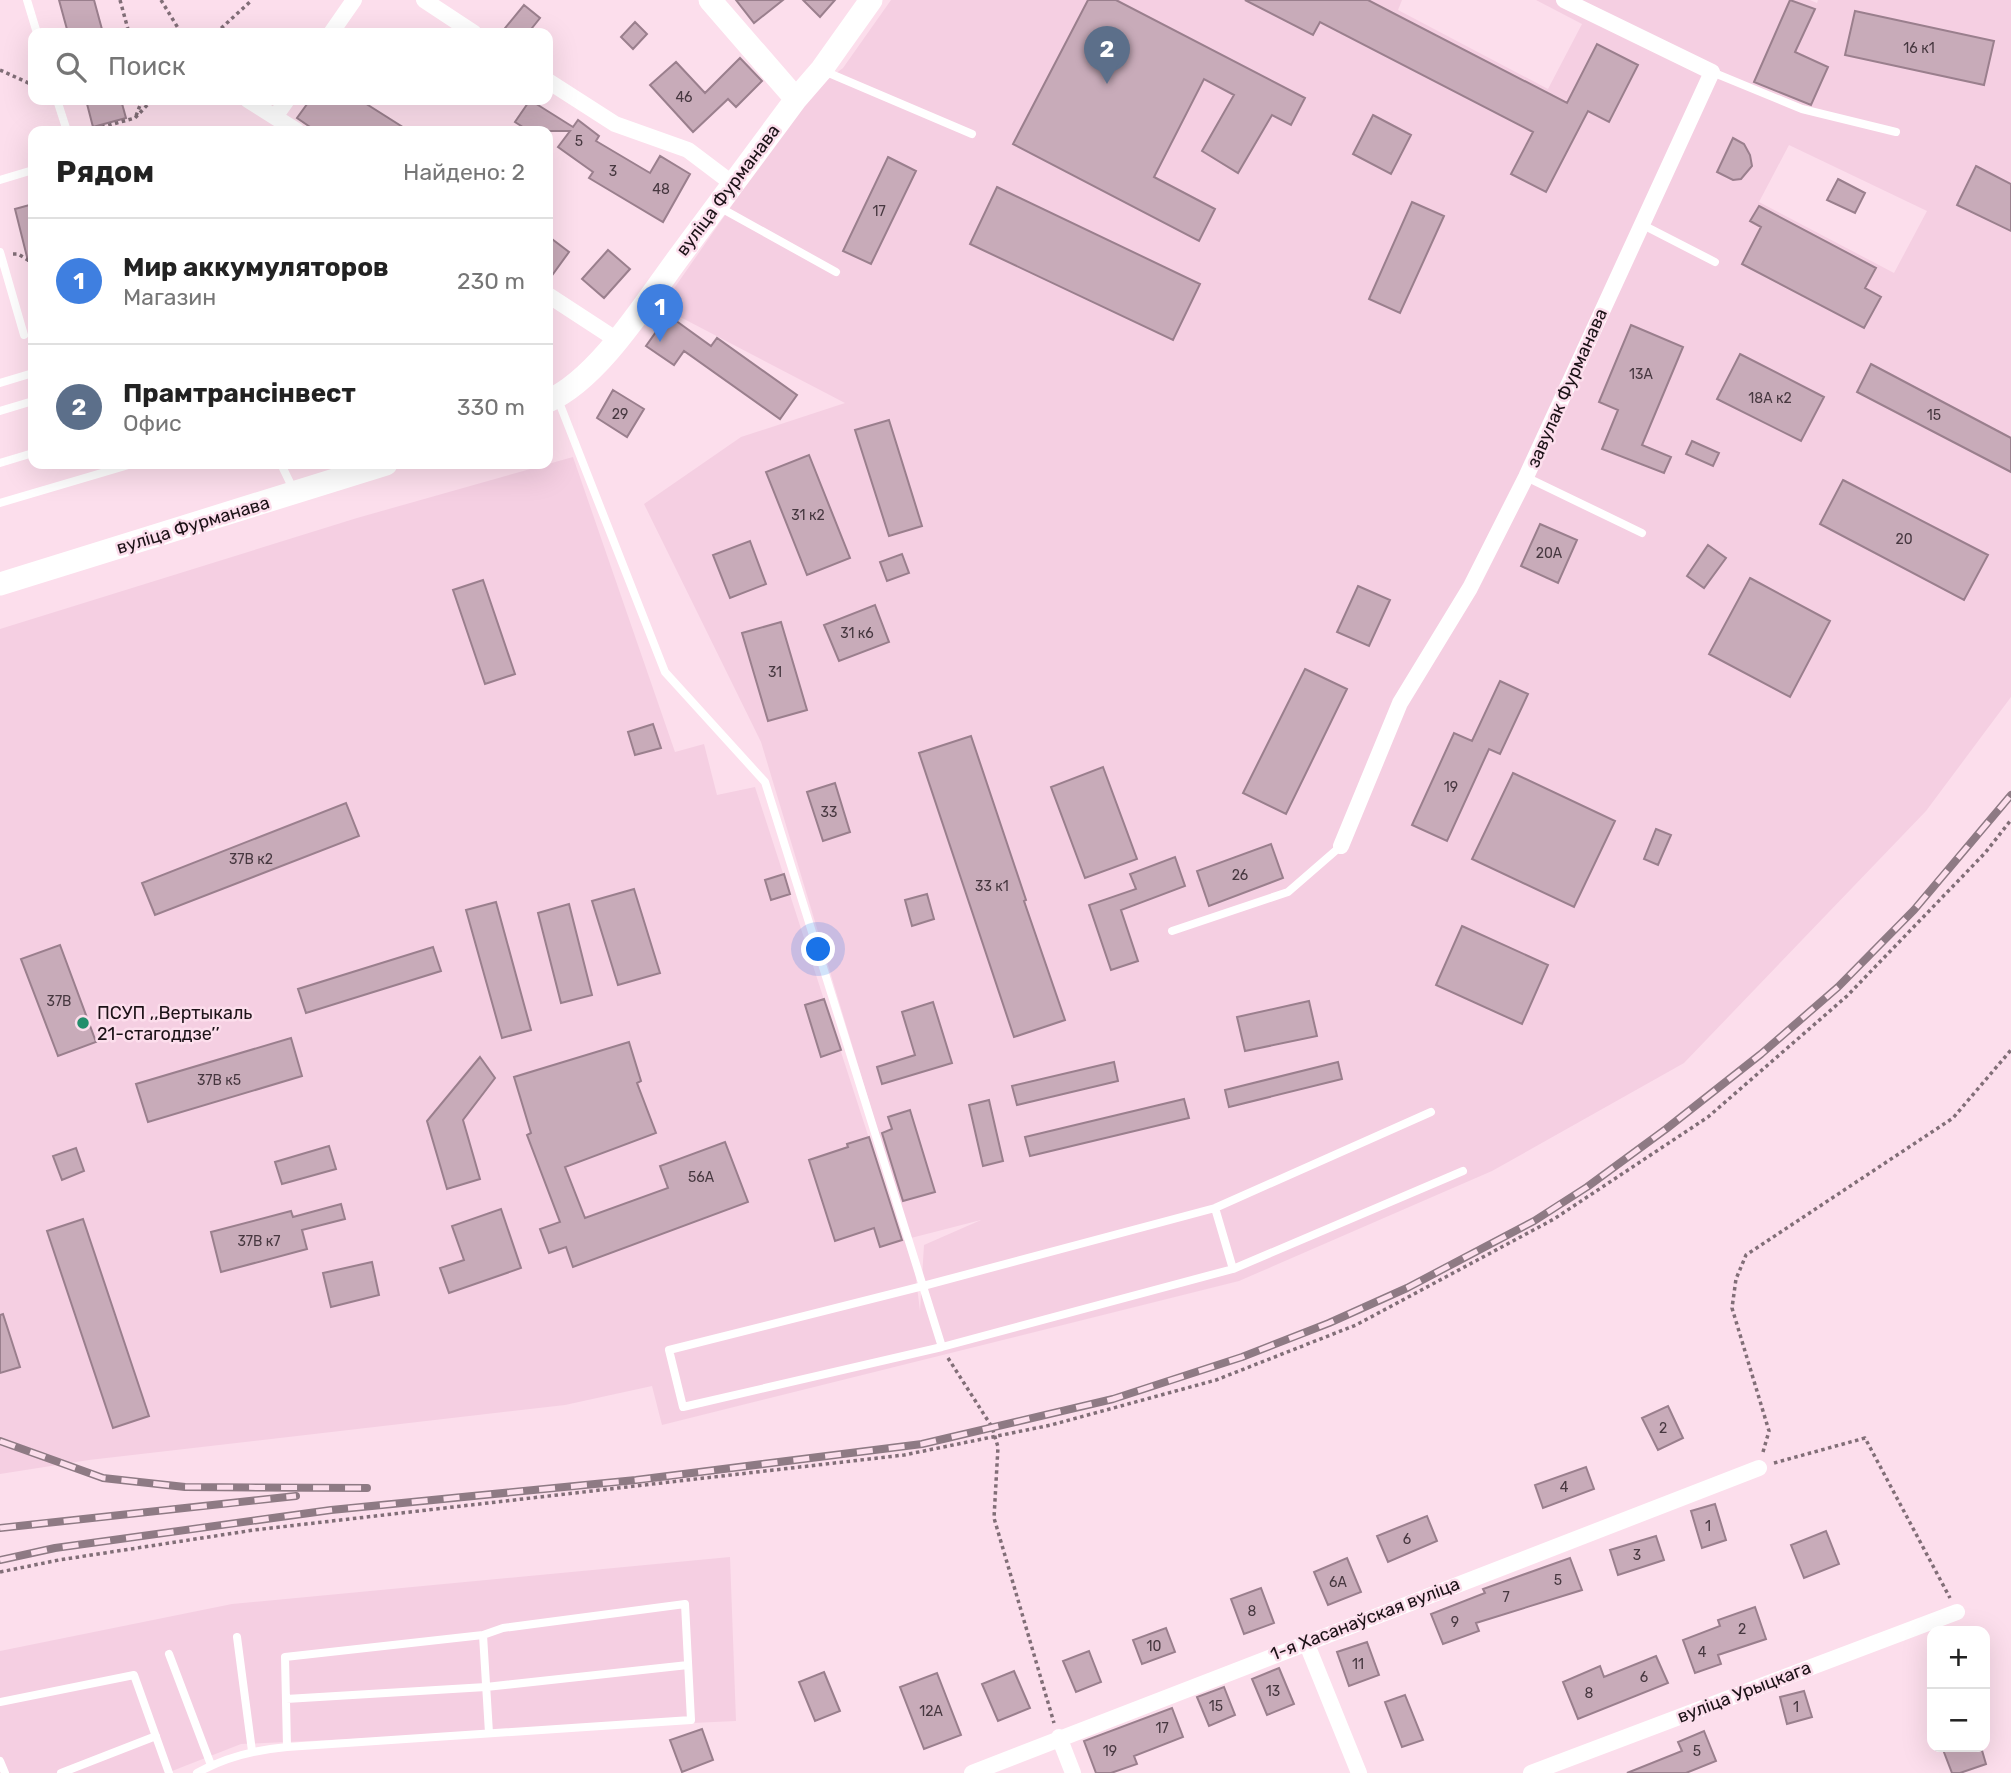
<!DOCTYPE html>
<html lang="ru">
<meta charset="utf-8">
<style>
:root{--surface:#fff;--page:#f6f6f6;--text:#222;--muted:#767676;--line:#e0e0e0;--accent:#238e6c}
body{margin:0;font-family:Rubik,sans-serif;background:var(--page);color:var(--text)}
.controls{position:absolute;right:21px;bottom:21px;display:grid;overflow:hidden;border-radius:14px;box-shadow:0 7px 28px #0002}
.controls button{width:63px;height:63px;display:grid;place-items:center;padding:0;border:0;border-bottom:2px solid var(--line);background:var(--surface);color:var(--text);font:35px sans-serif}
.you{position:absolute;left:819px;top:950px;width:24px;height:24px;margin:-18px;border:5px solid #fff;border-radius:50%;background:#1a73e8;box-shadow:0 0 0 10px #1a73e833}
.badge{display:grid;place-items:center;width:46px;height:46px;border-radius:50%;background:var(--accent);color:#fff;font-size:23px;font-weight:700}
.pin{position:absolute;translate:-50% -58px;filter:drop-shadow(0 2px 4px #0008)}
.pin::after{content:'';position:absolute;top:37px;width:24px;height:21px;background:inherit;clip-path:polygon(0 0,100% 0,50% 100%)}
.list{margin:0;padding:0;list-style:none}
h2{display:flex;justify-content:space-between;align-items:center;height:91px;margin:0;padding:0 28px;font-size:30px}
h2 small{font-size:23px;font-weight:400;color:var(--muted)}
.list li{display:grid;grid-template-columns:46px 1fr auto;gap:21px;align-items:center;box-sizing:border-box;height:126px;padding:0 28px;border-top:2px solid var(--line)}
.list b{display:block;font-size:26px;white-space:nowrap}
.list p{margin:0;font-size:23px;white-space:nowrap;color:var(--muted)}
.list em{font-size:23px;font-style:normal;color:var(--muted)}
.icon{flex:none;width:38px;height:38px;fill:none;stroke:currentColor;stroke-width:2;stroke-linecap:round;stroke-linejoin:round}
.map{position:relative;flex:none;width:2011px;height:1773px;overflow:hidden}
.search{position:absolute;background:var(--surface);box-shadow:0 7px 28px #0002;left:28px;top:28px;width:525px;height:77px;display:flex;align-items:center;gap:18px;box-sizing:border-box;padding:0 24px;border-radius:14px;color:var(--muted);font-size:26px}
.panel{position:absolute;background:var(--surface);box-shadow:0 7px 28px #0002;left:28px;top:126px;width:525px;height:343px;border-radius:14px}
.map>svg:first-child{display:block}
.built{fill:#f5cfe2;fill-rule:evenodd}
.building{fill:#c8abb9;stroke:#9a7f8d;stroke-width:2}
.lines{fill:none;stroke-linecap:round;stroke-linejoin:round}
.path{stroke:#816e77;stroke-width:3.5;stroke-dasharray:3.5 3.5;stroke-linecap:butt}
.lane{stroke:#fff;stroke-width:8}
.street{stroke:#fff;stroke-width:16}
.secondary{stroke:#fff;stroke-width:23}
.rail-casing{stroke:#8e7a84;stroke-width:8}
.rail{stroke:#fcdeec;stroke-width:5;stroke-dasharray:16;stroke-linecap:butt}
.poi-dot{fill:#238e6c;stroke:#fcdeec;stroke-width:2.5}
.labels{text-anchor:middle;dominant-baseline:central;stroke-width:5;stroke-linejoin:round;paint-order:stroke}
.number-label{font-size:14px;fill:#473840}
.street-label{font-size:18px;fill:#1c1217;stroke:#fcdeec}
.poi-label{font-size:18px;fill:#1c1217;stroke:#fcdeec;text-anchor:start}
</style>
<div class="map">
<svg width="2011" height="1773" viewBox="0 0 2011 1773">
<rect width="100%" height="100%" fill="#fcdeec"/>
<path class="built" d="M891 0H1402L1398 10 1548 89 1582 24 1536 0H1810L1817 3 1818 0H2011V697L1926 811 1684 1063 1492 1171 1239 1281 662 1425 652 1386 565 1405 89 1460 0 1474V629L357 518 573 457 675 752 704 744 717 795 755 787 902 1240 910 1238 761 742 644 504 741 437 845 403 661 307 811 92 843 68ZM1789 145 1927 211 1894 273 1759 202ZM981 1220 924 1245 920 1311 911 1238Z
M730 1557 736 1721 241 1744 167 1773H0V1651L232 1604Z"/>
<path class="building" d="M59 0H94L103 33H68Z
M736 0H783L754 23Z
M803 0H835L820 17Z
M1088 0H1116L1305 98 1291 125 1272 115 1238 173 1202 151 1234 95 1204 79 1154 177 1215 209 1199 241 1013 144Z
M1245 0H1368L1567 103 1597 44 1638 65 1609 122 1588 111 1546 192 1511 174 1533 132 1320 22 1313 35Z
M1790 0 1815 9 1795 52 1828 67 1811 105 1754 82Z
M524 5 540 18 528 33H501Z
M1855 11 1994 41 1984 85 1845 55Z
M635 22 647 34 633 49 621 37Z
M740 58 762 81 736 107 728 99 693 132 650 85 676 62 705 93Z
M86 100H121L126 118 93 127Z
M310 100H360L409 131H316L297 118Z
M530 100 573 127 578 120 599 136 596 141 650 173 660 156 690 174 663 222 589 178 593 172 558 147 570 131H529L515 122Z
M1373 115 1411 135 1391 174 1353 154Z
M1733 138 1744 144 1750 155 1752 166 1741 179 1733 180 1717 172Z
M888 157 916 171 871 264 843 251Z
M1976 166 2011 184V231L1957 205Z
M1838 179 1865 193 1855 213 1827 200Z
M997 187 1200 284 1173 340 970 244Z
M1412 202 1444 216 1400 313 1369 299Z
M33 204V261H28L15 209Z
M1759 206 1876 268 1865 288 1881 297 1864 328 1742 264 1761 227 1750 221Z
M548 236 569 252 548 281Z
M608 250 630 269 604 298 582 279Z
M668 315 711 346 717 338 797 395 780 419 684 351 674 365 646 346Z
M1631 325 1683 347 1642 445 1671 457 1664 473 1602 449 1618 410 1599 402Z
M1740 354 1824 397 1801 441 1717 399Z
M1871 364 2011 438V472L1857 392Z
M613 390 644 409 627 437 597 418Z
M889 420 922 526 889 536 855 430Z
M1692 441 1719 453 1713 466 1686 454Z
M809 455 850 558 807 575 766 472Z
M1843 480 1988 555 1964 600 1820 524Z
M1540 524 1577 540 1558 583 1521 566Z
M750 541 766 584 730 598 713 555Z
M1708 545 1726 558 1704 588 1687 576Z
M902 554 909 573 887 581 880 562Z
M1750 578 1830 621 1790 697 1709 654Z
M483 580 515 674 485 684 453 590Z
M1358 586 1390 600 1369 646 1337 632Z
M875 605 889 642 839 661 824 625Z
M781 622 807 710 768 721 742 633Z
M1305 669 1347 689 1286 814 1243 793Z
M1500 681 1528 694 1500 754 1489 749 1447 841 1412 825 1454 733 1472 741Z
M653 724 661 748 635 755 628 732Z
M971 736 1026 900 1024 901 1065 1020 1014 1037 919 753Z
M1103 767 1137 859 1085 878 1051 787Z
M1513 773 1615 821 1574 907 1472 859Z
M835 783 850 832 823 841 807 792Z
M346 803 359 836 155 915 142 883Z
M1656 829 1671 835 1658 865 1644 859Z
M1271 844 1283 878 1209 906 1197 871Z
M1175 857 1185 886 1121 910 1138 961 1111 970 1089 905 1136 889 1130 874Z
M784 874 790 894 771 900 765 880Z
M634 889 660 973 618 985 592 901Z
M927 894 934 919 912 926 905 900Z
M496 902 531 1030 502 1038 466 910Z
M569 904 592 995 561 1003 538 913Z
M1462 926 1548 965 1522 1024 1436 985Z
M60 945 96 1042 58 1056 21 959Z
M433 947 441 971 306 1013 298 989Z
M824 999 841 1050 821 1057 805 1005Z
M1309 1001 1317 1036 1245 1051 1237 1017Z
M933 1002 952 1063 882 1084 877 1067 915 1055 902 1012Z
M291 1038 302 1076 148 1122 136 1084Z
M629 1042 641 1081 637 1083 656 1133 565 1167 585 1218 668 1188 660 1166 725 1142 748 1202 573 1267 566 1247 549 1253 540 1229 560 1222 527 1135 531 1133 514 1077Z
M480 1057 495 1078 463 1120 480 1179 447 1189 427 1121Z
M1114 1062 1118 1081 1017 1105 1012 1086Z
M1338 1062 1342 1079 1229 1107 1225 1090Z
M1184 1099 1189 1118 1030 1156 1025 1137Z
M989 1100 1003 1161 983 1166 969 1105Z
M910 1110 935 1192 903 1201 882 1133 892 1129 888 1117Z
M869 1137 902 1240 880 1247 874 1228 835 1241 809 1160 848 1147 847 1144Z
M329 1146 336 1169 282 1184 275 1162Z
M76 1148 84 1171 62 1180 53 1156Z
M341 1204 345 1219 302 1230 307 1249 221 1272 211 1232 291 1211 293 1217Z
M501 1209 521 1268 449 1293 440 1268 464 1260 452 1226Z
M83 1219 149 1416 113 1428 47 1231Z
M372 1262 379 1295 331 1307 323 1273Z
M3 1314 20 1367 0 1373V1315Z
M1668 1406 1683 1438 1658 1450 1642 1418Z
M1586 1467 1594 1489 1543 1508 1535 1485Z
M1715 1504 1726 1540 1702 1548 1691 1511Z
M1427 1516 1437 1541 1388 1562 1377 1536Z
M1826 1531 1839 1564 1804 1578 1791 1545Z
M1656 1536 1664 1560 1618 1575 1610 1550Z
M1347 1558 1361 1592 1328 1605 1314 1572Z
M1570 1558 1582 1590 1476 1623 1479 1631 1443 1644 1431 1614 1485 1593 1483 1589Z
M1261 1588 1274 1623 1244 1634 1231 1599Z
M1755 1607 1766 1639 1718 1655 1721 1664 1695 1673 1683 1640 1720 1626 1718 1620Z
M1166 1628 1175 1652 1142 1664 1133 1640Z
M1367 1642 1379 1675 1349 1686 1337 1652Z
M1089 1651 1101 1682 1076 1692 1063 1661Z
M1656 1656 1668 1683 1578 1719 1563 1682 1600 1666 1604 1677Z
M1279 1668 1294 1704 1267 1715 1252 1679Z
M1014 1671 1030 1708 998 1721 982 1684Z
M824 1672 840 1711 815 1721 799 1682Z
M937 1673 961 1735 924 1749 900 1687Z
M1224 1687 1235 1715 1209 1726 1197 1697Z
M1804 1691 1812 1717 1787 1724 1780 1697Z
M1405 1695 1423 1740 1402 1747 1385 1702Z
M1172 1708 1183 1737 1134 1756 1137 1764 1111 1773H1096L1084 1741Z
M702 1729 713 1760 682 1772 670 1740Z
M1704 1731 1716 1761 1686 1773H1627L1682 1751 1678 1742Z
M1942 1747H1981L1986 1764 1960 1773H1952Z"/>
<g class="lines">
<path class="path" d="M120 0 129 33
M161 0 181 33
M216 33 252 0
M0 70 33 85
M136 116 142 100
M88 131 135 118 152 100
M13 254H18L33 263
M948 1358 992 1427 998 1447 994 1518 1054 1723
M1763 1452 1769 1431 1732 1308 1736 1279 1746 1255 1953 1118 2011 1050
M1774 1463 1865 1438 1950 1598
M0 1572 59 1560 254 1530 904 1455 1051 1425 1216 1380 1356 1325 1554 1219 1708 1117 1847 996 1985 853 2011 820"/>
<path class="lane" d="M27 0 37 33
M824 71 972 134
M1712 72 1802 109 1896 132
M57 100 67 131
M0 180 33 170
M719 207 836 272
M1641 224 1715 262
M0 252 24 335
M0 383 33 373
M557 397 665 672 765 782 942 1347
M0 411 33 401
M0 463 33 453
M281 464 294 491
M1526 477 1642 533
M0 503 132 464
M1172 931 1288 892 1341 846
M1215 1208 1233 1269 1463 1171
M1233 1269 942 1347 683 1407 669 1350 923 1286 1215 1208 1431 1112
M483 1635 489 1733
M237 1637 252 1751
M169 1654 211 1765
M286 1699 486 1687 688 1665
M0 1702 134 1675 169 1773
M0 1761 5 1773
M61 1773 156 1736
M197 1773C225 1757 254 1750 287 1747L691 1720 685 1604 503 1628 483 1635 285 1657 287 1747"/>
<path class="street" d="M424 0 474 33
M331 33 354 0
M548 81 615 124 688 150 733 184
M248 100 297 131
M275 117 287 100
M548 295 617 340
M1341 846 1400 703 1470 588 1526 477 1712 72 1564 0
M1306 1642 1359 1773
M1059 1737 1073 1773
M972 1773 1759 1468
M1531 1773 1957 1612"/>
<path class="secondary" d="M710 0 796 99
M548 401C600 378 648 298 682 253 720 201 758 150 796 99L822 69 871 0
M0 584 386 464"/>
<defs>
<path id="rail" d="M0 1441 103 1478 185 1487 367 1488
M0 1528 296 1496
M0 1560 55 1548 331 1510 636 1480 922 1444 1113 1399 1242 1357 1329 1323 1407 1288 1534 1221 1587 1187 1666 1129 1761 1054 1838 987 1914 910 2011 795"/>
</defs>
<use href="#rail" class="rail-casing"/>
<use href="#rail" class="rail"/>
</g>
<circle class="poi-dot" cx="83" cy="1023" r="7"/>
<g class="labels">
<g class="number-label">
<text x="1919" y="48">16 к1</text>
<text x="684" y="97">46</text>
<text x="579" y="141">5</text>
<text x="613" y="171">3</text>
<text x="661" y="189">48</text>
<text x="879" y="211">17</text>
<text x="1641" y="374">13А</text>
<text x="1770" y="398">18А к2</text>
<text x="620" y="414">29</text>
<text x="1934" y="415">15</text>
<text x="808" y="515">31 к2</text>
<text x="1904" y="539">20</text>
<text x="1549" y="553">20А</text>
<text x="857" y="633">31 к6</text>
<text x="775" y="672">31</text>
<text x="1451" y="787">19</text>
<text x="829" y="812">33</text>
<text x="251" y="859">37В к2</text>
<text x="1240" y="875">26</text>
<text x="992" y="886">33 к1</text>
<text x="59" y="1001">37В</text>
<text x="219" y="1080">37В к5</text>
<text x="701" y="1177">56А</text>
<text x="259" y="1241">37В к7</text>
<text x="1663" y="1428">2</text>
<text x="1564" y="1487">4</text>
<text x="1708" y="1526">1</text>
<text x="1407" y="1539">6</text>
<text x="1637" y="1555">3</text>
<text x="1558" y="1580">5</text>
<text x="1338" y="1582">6А</text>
<text x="1506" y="1597">7</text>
<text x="1252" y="1611">8</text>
<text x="1455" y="1622">9</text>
<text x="1742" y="1629">2</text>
<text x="1154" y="1646">10</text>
<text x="1702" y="1652">4</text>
<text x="1358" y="1664">11</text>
<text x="1644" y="1677">6</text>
<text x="1273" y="1691">13</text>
<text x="1589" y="1693">8</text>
<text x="1216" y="1706">15</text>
<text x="1796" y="1707">1</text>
<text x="931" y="1711">12А</text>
<text x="1162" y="1728">17</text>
<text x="1110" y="1751">19</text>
<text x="1697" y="1751">5</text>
</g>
<g class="street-label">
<text transform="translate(728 190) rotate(-53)">вуліца Фурманава</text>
<text transform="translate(1567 388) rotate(-66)">завулак Фурманава</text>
<text transform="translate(193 525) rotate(-17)">вуліца Фурманава</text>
<text transform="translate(1365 1619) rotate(-21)">1-я Хасанаўская вуліца</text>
<text transform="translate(1744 1692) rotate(-21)">вуліца Урыцкага</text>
</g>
<g class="poi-label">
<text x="97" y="1013">ПСУП ,,Вертыкаль<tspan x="97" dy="21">21-стагоддзе’’</tspan></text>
</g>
</g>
</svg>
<div class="controls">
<button>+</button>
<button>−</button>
</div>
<div class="you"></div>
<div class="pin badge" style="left:660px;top:342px;background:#3f7fe0">1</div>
<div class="pin badge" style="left:1107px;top:84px;background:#5c6f8a">2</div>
<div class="search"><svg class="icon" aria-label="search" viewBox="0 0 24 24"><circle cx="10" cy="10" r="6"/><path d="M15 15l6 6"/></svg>Поиск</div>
<section class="panel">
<h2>Рядом<small>Найдено: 2</small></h2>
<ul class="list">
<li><span class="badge" style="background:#3f7fe0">1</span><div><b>Мир аккумуляторов</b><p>Магазин</p></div><em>230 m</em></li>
<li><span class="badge" style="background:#5c6f8a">2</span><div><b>Прамтрансінвест</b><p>Офис</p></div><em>330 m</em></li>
</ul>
</section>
</div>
